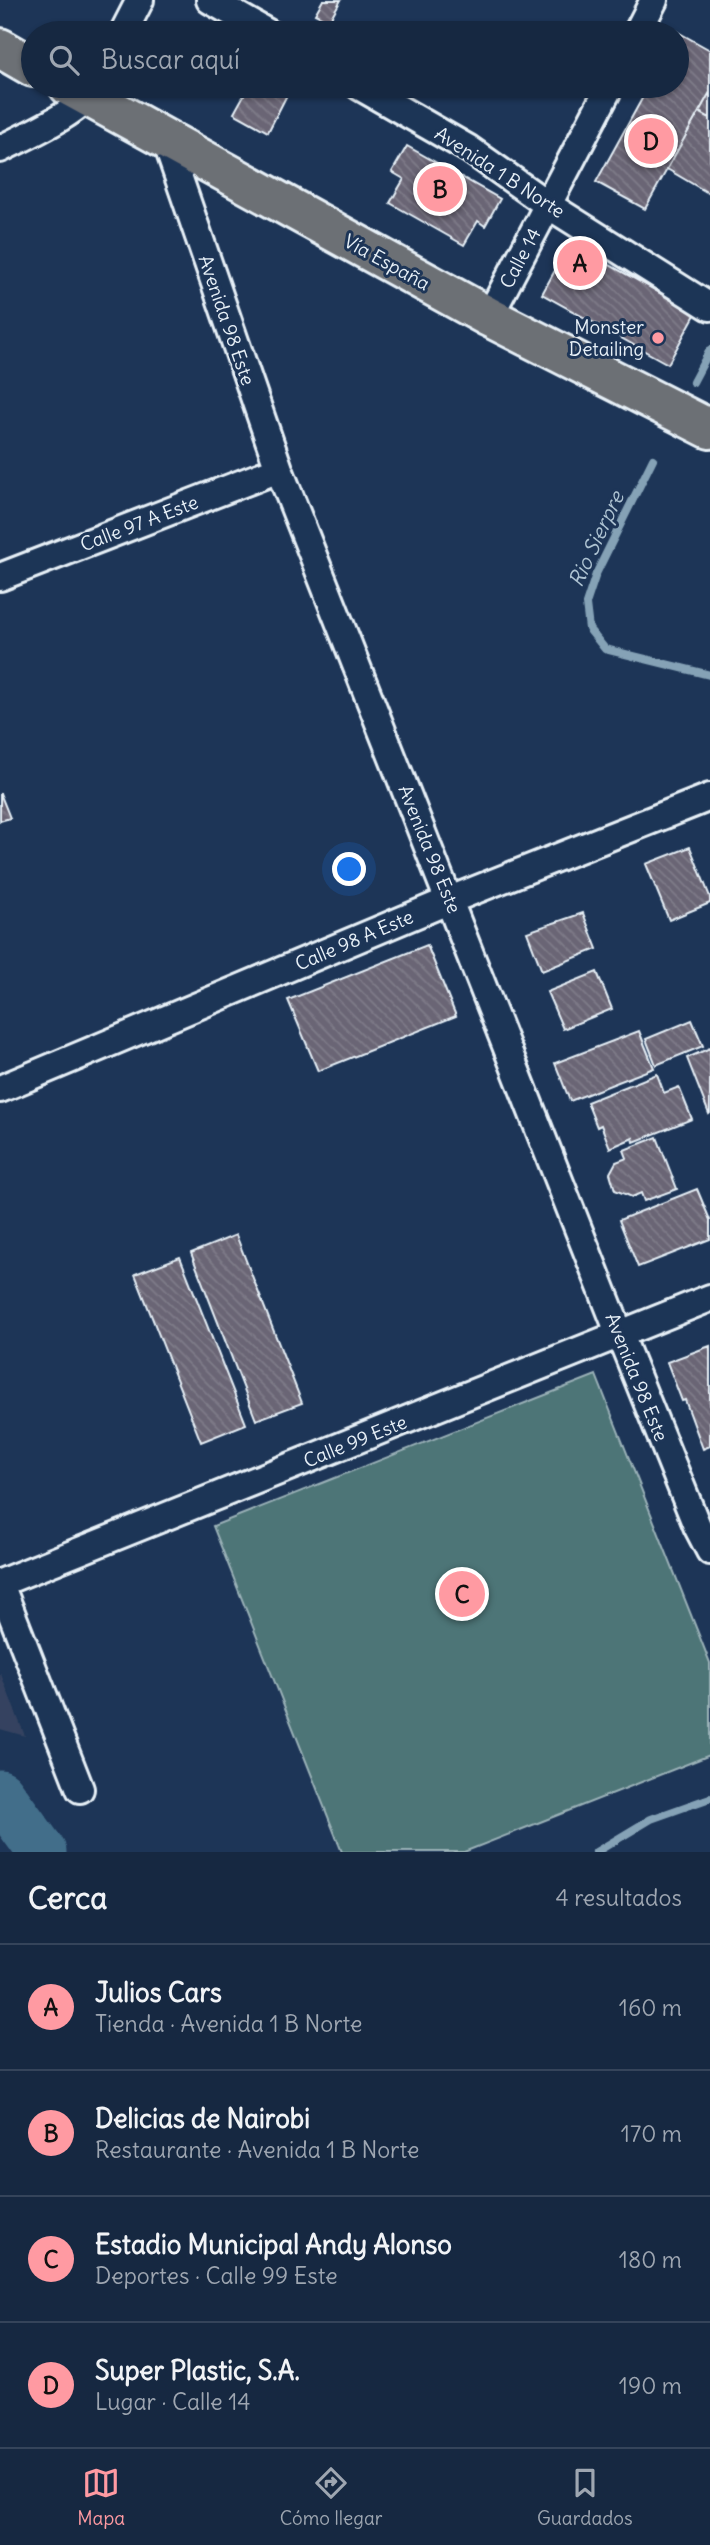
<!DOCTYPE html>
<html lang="es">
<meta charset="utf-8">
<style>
:root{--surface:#162841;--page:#1f3048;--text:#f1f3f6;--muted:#9ea6b1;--line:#35445a;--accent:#ff9aa2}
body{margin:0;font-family:Delius,sans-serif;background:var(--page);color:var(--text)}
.you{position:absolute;left:350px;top:870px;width:24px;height:24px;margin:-18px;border:5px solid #fff;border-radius:50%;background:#1a73e8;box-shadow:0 0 0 10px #1a73e833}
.badge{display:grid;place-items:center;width:46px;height:46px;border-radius:50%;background:var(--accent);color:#111;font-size:23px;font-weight:700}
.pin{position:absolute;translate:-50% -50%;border:4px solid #fff;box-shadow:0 2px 7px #0006}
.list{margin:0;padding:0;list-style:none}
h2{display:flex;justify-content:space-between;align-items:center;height:91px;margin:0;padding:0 28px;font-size:30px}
h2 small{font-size:23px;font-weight:400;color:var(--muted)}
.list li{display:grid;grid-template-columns:46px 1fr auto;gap:21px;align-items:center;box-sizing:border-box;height:126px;padding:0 28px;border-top:2px solid var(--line)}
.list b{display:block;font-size:26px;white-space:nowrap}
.list p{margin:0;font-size:23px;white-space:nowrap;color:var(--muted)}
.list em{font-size:23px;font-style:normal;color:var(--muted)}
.icon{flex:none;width:38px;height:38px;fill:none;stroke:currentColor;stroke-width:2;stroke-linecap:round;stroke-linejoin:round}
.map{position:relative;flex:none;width:710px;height:1852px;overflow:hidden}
.search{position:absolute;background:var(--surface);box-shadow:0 2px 5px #0004;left:21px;right:21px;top:21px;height:77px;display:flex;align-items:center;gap:18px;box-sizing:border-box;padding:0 24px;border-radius:38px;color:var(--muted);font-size:26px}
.sheet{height:595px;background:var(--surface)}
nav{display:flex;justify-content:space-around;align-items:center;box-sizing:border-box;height:98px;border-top:2px solid var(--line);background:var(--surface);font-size:19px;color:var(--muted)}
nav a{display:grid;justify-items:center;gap:4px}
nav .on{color:var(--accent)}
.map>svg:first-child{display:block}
.built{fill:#344360}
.garden{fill:#4e7477;stroke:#9bb2b8;stroke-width:2}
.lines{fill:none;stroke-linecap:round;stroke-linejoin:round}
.stream{stroke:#85a2b6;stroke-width:8}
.river{stroke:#436e8a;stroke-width:49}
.building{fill:url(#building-back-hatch);stroke:#e8f1f8;stroke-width:2}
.street-casing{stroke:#e8f1f8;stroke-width:32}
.primary-casing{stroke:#e8f1f8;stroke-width:44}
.street{stroke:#1d3557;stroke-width:26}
.primary{stroke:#6c6f75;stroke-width:38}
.poi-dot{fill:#ff9aa2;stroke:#1d3557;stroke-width:2.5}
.labels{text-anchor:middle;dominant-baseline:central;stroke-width:6;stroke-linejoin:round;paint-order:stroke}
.street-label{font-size:19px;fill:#e8f1f8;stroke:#1d3557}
.poi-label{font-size:19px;fill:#e8f1f8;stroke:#1d3557;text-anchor:end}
.water-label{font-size:21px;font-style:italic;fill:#aec3d2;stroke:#1d3557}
</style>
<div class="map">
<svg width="710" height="1852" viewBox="0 0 710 1852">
<defs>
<pattern id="building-back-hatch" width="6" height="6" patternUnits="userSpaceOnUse" patternTransform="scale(1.75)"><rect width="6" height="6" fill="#6a6575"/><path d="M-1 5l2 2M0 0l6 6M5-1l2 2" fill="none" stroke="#7f7c89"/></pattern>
</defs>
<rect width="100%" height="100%" fill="#1d3557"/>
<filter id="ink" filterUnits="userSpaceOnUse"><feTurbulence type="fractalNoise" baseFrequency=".0143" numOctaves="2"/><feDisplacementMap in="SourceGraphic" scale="14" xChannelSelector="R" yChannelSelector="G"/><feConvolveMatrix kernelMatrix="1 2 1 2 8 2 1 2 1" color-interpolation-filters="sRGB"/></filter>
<g filter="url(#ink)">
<path class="built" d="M0 1672 25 1736 0 1729Z"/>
<path class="garden" d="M596 1375 710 1663V1755L464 1852H342L213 1526Z"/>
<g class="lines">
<path class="stream" d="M693 382 710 350
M653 459 596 574 586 604 589 629 605 649 710 675
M596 1852 651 1819 710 1798"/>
<path class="river" d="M0 1794 42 1852"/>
</g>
<path class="building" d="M323 0H341L329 21 315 14Z
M667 26 710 50V92L645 209 596 182 649 86H677V33H663Z
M249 86H284L290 89 268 132 234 113Z
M710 92V118L699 112Z
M699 112 710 118V194L667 169Z
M407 146 500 199 485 226 478 221 464 245 390 203 404 179 392 172Z
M570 243 696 313 668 364 542 294Z
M0 793 10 818 0 821Z
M690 847 710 897V903L669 920 646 864Z
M583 913 597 949 542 971 527 932Z
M427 945 456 1016 318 1071 288 1000Z
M597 972 612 1009 563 1029 547 992Z
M692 1020 703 1046 656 1065 646 1039Z
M639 1031 654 1068 570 1101 555 1063Z
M710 1048V1113L709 1114 687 1058Z
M657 1074 664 1093 679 1087 692 1119 634 1142 633 1138 610 1148 601 1125 597 1127 587 1102Z
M657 1137 677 1189 644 1201 641 1193 632 1197 615 1190 610 1173 616 1162 627 1158 624 1150Z
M697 1189 710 1220V1239L638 1267 619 1220Z
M236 1235 302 1403 256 1420 191 1253Z
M180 1257 246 1424 201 1442 135 1274Z
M710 1346V1446L703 1449 685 1400 682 1401 667 1362Z"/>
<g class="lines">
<defs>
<path id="street" d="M210 0 268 33
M123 33 140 0
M637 33 654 0
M359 86 469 149 548 205 710 307
M166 141 279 469 620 1335 697 1526 710 1551
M0 149C26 136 83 111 96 86
M489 317 610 86
M0 577 279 469
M0 1089 450 900 710 797
M0 1583 710 1298
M0 1584 80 1789"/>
<path id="primary" d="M0 48 33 67
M69 86 489 317 710 429"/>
</defs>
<use href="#street" class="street-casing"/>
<use href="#primary" class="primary-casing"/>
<use href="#street" class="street"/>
<use href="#primary" class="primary"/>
</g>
</g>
<circle class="poi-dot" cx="658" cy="338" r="7"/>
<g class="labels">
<g class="street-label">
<text transform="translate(500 172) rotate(33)">Avenida 1 B Norte</text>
<text transform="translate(520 258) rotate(-62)">Calle 14</text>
<text transform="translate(387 262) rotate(29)">Vía España</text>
<text transform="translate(227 320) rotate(71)">Avenida 98 Este</text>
<text transform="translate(139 523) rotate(-21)">Calle 97 A Este</text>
<text transform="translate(430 849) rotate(68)">Avenida 98 Este</text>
<text transform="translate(354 940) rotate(-23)">Calle 98 A Este</text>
<text transform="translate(637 1377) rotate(68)">Avenida 98 Este</text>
<text transform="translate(355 1441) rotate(-22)">Calle 99 Este</text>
</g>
<g class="poi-label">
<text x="644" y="327">Monster<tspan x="644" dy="22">Detailing</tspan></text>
</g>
<g class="water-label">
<text transform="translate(596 539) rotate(-65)">Rio Sierpre</text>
</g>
</g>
</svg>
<div class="you"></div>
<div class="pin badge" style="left:580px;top:263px">A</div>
<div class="pin badge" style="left:440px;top:189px">B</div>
<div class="pin badge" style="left:462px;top:1594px">C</div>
<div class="pin badge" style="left:651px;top:141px">D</div>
<div class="search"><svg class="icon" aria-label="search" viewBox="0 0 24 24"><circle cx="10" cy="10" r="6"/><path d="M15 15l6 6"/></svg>Buscar aquí</div>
</div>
<section class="sheet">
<h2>Cerca<small>4 resultados</small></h2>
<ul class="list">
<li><span class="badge">A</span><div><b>Julios Cars</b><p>Tienda · Avenida 1 B Norte</p></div><em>160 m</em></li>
<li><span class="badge">B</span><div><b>Delicias de Nairobi</b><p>Restaurante · Avenida 1 B Norte</p></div><em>170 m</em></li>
<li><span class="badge">C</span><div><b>Estadio Municipal Andy Alonso</b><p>Deportes · Calle 99 Este</p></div><em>180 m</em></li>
<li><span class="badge">D</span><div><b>Super Plastic, S.A.</b><p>Lugar · Calle 14</p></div><em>190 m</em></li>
</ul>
</section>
<nav>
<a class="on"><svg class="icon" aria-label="map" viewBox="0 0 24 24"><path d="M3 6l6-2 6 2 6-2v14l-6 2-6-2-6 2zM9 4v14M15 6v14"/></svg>Mapa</a>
<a><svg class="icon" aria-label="directions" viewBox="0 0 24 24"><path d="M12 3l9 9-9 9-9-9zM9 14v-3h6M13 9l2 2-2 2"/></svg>Cómo llegar</a>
<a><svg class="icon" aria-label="saved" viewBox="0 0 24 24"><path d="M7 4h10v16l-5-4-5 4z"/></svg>Guardados</a>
</nav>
